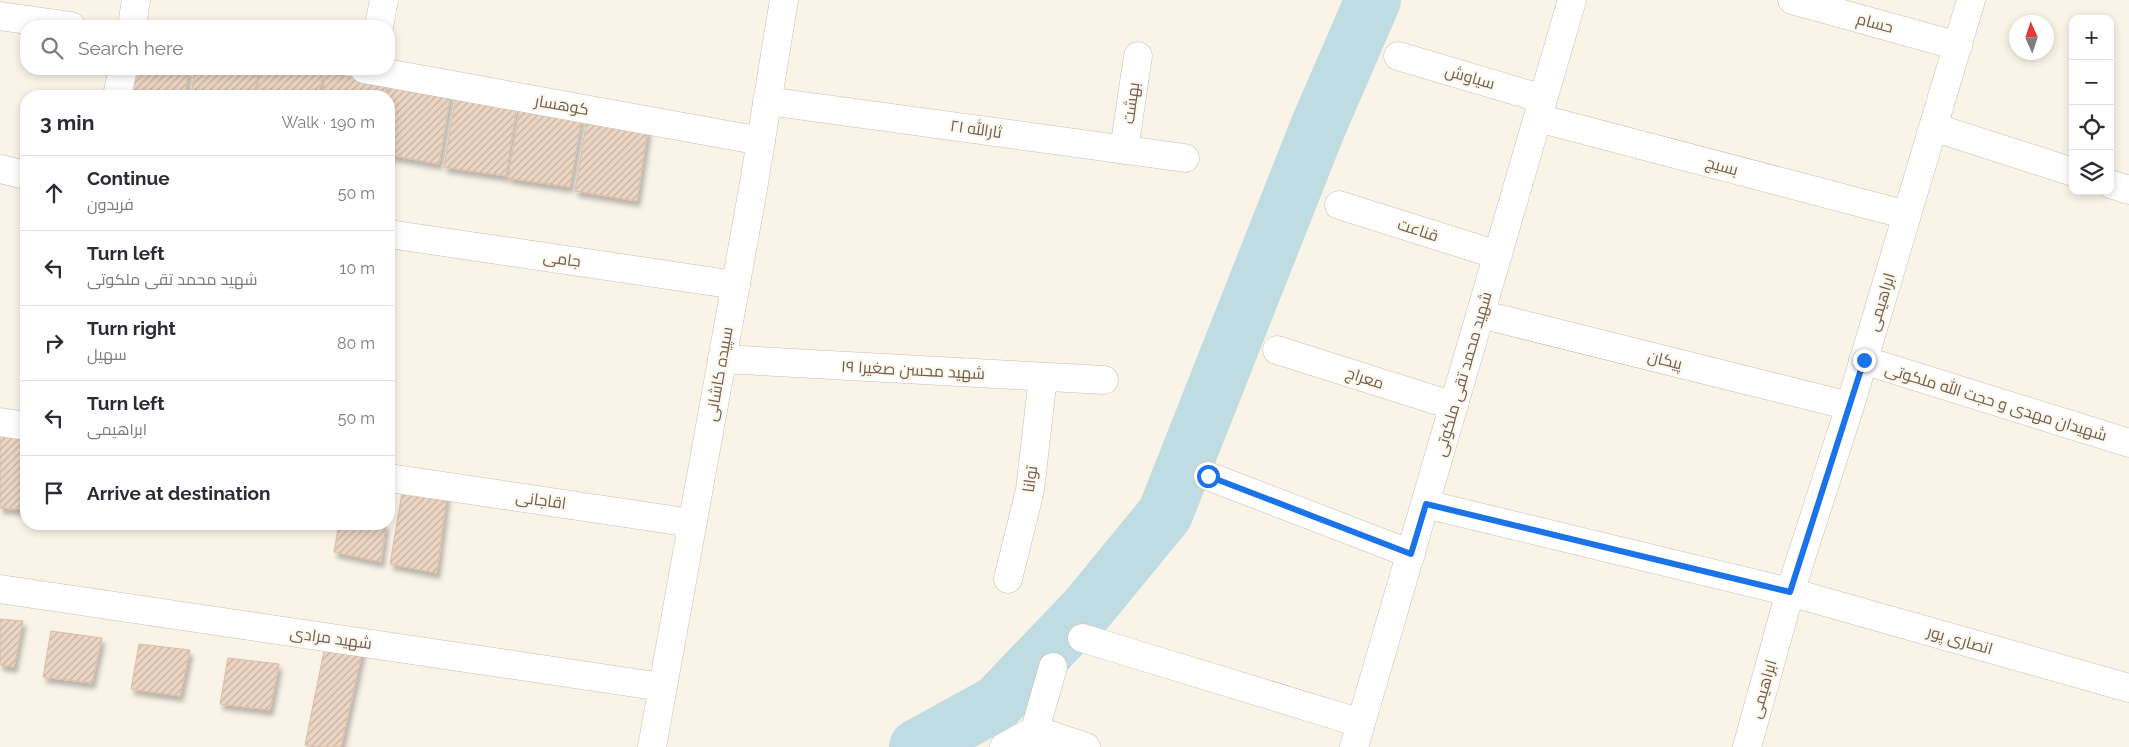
<!DOCTYPE html>
<meta charset="utf-8">
<style>
:root{--surface:#fff;--page:#f7f7f7;--text:#2b2b33;--muted:#7c7c81;--line:#e1e1e2}
body{margin:0;font-family:Raleway,Cairo,sans-serif;background:var(--page);color:var(--text)}
.controls{position:absolute;right:15px;top:15px;display:grid;overflow:hidden;border-radius:10px;box-shadow:0 2px 8px #0003}
.controls button{width:45px;height:45px;display:grid;place-items:center;padding:0;border:0;border-bottom:1px solid var(--line);background:var(--surface);color:var(--text);font:25px sans-serif}
.compass{position:absolute;left:2009px;top:15px;width:45px;height:45px;border-radius:50%;background:var(--surface);box-shadow:0 2px 8px #0003;rotate:357deg}
.stop{position:absolute;width:15px;height:15px;margin:-11px;border:4px solid #1a73e8;border-radius:50%;background:#fff}
.stop.end{background:#1a73e8;border-color:#fff;box-shadow:0 1px 5px #0008}
.list{margin:0;padding:0;list-style:none}
h2{display:flex;justify-content:space-between;align-items:center;height:65px;margin:0;padding:0 20px;font-size:21px}
h2 small{font-size:16px;font-weight:400;color:var(--muted)}
.list li{display:grid;grid-template-columns:32px 1fr auto;gap:15px;align-items:center;box-sizing:border-box;height:75px;padding:0 20px;border-top:1px solid var(--line)}
.list b{display:block;font-size:19px;white-space:nowrap}
.list p{margin:0;font-size:16px;white-space:nowrap;color:var(--muted)}
.list em{font-size:16px;font-style:normal;color:var(--muted)}
.icon{flex:none;width:28px;height:28px;fill:none;stroke:currentColor;stroke-width:2;stroke-linecap:round;stroke-linejoin:round}
.map{position:relative;flex:none;width:2129px;height:747px;overflow:hidden}
.search{position:absolute;background:var(--surface);box-shadow:0 2px 8px #0003;left:20px;top:20px;width:375px;height:55px;display:flex;align-items:center;gap:12px;box-sizing:border-box;padding:0 18px;border-radius:20px;color:var(--muted);font-size:19px}
.panel{position:absolute;background:var(--surface);box-shadow:0 2px 8px #0003;left:20px;top:90px;width:375px;height:440px;border-radius:20px}
.map>svg:first-child{display:block}
.lines{fill:none;stroke-linecap:round;stroke-linejoin:round}
.river{stroke:#bfdce2;stroke-width:56}
.building{fill:url(#building-hatch);stroke:#ddbca5;filter:url(#shadow)}
.street-casing{stroke:#cbbcaf;stroke-width:29}
.secondary-casing{stroke:#cdbdad;stroke-width:29}
.street{stroke:#fff;stroke-width:28}
.secondary{stroke:#fff;stroke-width:28}
.route{stroke:#1a73e8;stroke-width:6}
.labels{text-anchor:middle;dominant-baseline:central;stroke-width:4.5;stroke-linejoin:round;paint-order:stroke}
.street-label{font-size:16px;fill:#725c4f;stroke:#fdf8ee}
</style>
<div class="map">
<svg width="2129" height="747" viewBox="0 0 2129 747">
<defs>
<pattern id="building-hatch" width="6" height="6" patternUnits="userSpaceOnUse" patternTransform="scale(1.25)"><rect width="6" height="6" fill="#edd5c3"/><path d="M-1 1l2-2M0 6l6-6M5 7l2-2" fill="none" stroke="#c4b0a1"/></pattern>
<filter id="shadow"><feDropShadow dx="3" dy="5.5" stdDeviation="2.5" flood-color="#0004"/></filter>
</defs>
<rect width="100%" height="100%" fill="#faf4e8"/>
<g class="lines">
<path class="river" d="M917 747 997 703 1087 609 1165 514 1318 127 1373 0"/>
</g>
<path class="building" d="M126 69H189L185 96H121Z
M195 69H259L254 96H191Z
M260 69H302L323 72 319 96H256Z
M326 73 388 83 385 96H322Z
M389 82 451 92 439 164 389 155V96H387Z
M456 95 517 105 506 176 444 167Z
M520 106 582 116 570 187 508 178Z
M587 119 648 129 637 201 575 191Z
M0 430 26 433V510L0 508Z
M403 487 447 493 437 573 390 564Z
M339 524H386L381 562 334 552Z
M0 619 23 621 14 667 0 665Z
M51 631 102 638 92 683 43 677Z
M326 641 363 648 341 747H316L305 745Z
M139 644 190 650 180 696 131 689Z
M228 658 279 664 270 710 220 704Z"/>
<g class="lines">
<defs>
<path id="street" d="M1792 0 1958 46
M0 16 71 26
M132 26 136 0
M379 26 384 0
M1398 56 1543 99
M364 69 761 141
M117 96 123 69
M767 101 1185 158
M1538 118 1907 215
M1933 127 2073 172
M1124 150 1138 56
M0 169 26 175
M2110 184 2129 190
M1339 205 1498 255
M389 234 736 285
M1480 314 1850 406
M1277 350 1454 406
M722 359 1104 380
M1863 360 2129 443
M0 422 26 426
M1208 476 1411 554
M389 478 692 523
M1425 504 1790 592 2129 688
M1008 579 1030 490 1043 377
M0 589 662 687
M1082 638 1361 723
M1004 747 1035 730 1086 747
M1030 747 1053 667
M1354 747 1572 0
M1747 747 1790 592 1850 406 1971 0"/>
<path id="secondary" d="M652 747 753 189 784 0"/>
</defs>
<use href="#street" class="street-casing"/>
<use href="#secondary" class="secondary-casing"/>
<use href="#street" class="street"/>
<use href="#secondary" class="secondary"/>
</g>
<g class="lines">
<path class="route" d="M1208 476 1411 554 1426 504 1790 592 1864 360"/>
</g>
<g class="labels">
<g class="street-label">
<text transform="translate(1875 23) rotate(15)">حسام</text>
<text transform="translate(1470 77) rotate(16)">سیاوش</text>
<text transform="translate(1131 103) rotate(-82)">بهشت</text>
<text transform="translate(562 105) rotate(10)">کوهسار</text>
<text transform="translate(976 129) rotate(8)">ثارالله ۲۱</text>
<text transform="translate(1722 166) rotate(15)">بسیج</text>
<text transform="translate(1418 230) rotate(18)">قناعت</text>
<text transform="translate(562 259) rotate(8)">جامی</text>
<text transform="translate(1881 302) rotate(-73)">ابراهیمی</text>
<text transform="translate(1665 360) rotate(14)">پیکان</text>
<text transform="translate(913 370) rotate(3)">شهید محسن صغیرا ۱۹</text>
<text transform="translate(719 374) rotate(-80)">سپیده کاشانی</text>
<text transform="translate(1463 374) rotate(-74)">شهید محمد تقی ملکوتی</text>
<text transform="translate(1365 378) rotate(18)">معراج</text>
<text transform="translate(1996 402) rotate(17)">شهیدان مهدی و حجت الله ملکوتی</text>
<text transform="translate(1030 479) rotate(-82)">توانا</text>
<text transform="translate(541 500) rotate(8)">اقاجانی</text>
<text transform="translate(331 638) rotate(8)">شهید مرادی</text>
<text transform="translate(1960 640) rotate(16)">انصاری پور</text>
<text transform="translate(1763 689) rotate(-74)">ابراهیمی</text>
</g>
</g>
</svg>
<div class="controls">
<button>+</button>
<button>−</button>
<button><svg class="icon" aria-label="locate" viewBox="0 0 24 24"><circle cx="12" cy="12" r="6"/><path d="M12 2v4M12 18v4M2 12h4M18 12h4"/></svg></button>
<button><svg class="icon" aria-label="layers" viewBox="0 0 24 24"><path d="M12 4l9 5-9 5-9-5zM3 14l9 5 9-5"/></svg></button>
</div>
<svg class="compass" viewBox="-18 -18 36 36"><path d="M0-13l5 13h-10z" fill="#e53935"/><path d="M0 13l5-13h-10z" fill="#7c7c81"/></svg>
<div class="stop" style="left:1208px;top:476px"></div>
<div class="stop end" style="left:1864px;top:360px"></div>
<div class="search"><svg class="icon" aria-label="search" viewBox="0 0 24 24"><circle cx="10" cy="10" r="6"/><path d="M15 15l6 6"/></svg>Search here</div>
<section class="panel">
<h2>3 min<small>Walk · 190 m</small></h2>
<ul class="list">
<li><svg class="icon" aria-label="ahead" viewBox="0 0 24 24"><path d="M12 20V5M6 11l6-6 6 6"/></svg><div><b>Continue</b><p>فریدون</p></div><em>50 m</em></li>
<li><svg class="icon" aria-label="left" viewBox="0 0 24 24"><path d="M17 20v-9H6M10 6l-5 5 5 5"/></svg><div><b>Turn left</b><p>شهید محمد تقی ملکوتی</p></div><em>10 m</em></li>
<li><svg class="icon" aria-label="right" viewBox="0 0 24 24"><path d="M7 20v-9h11M14 6l5 5-5 5"/></svg><div><b>Turn right</b><p>سهیل</p></div><em>80 m</em></li>
<li><svg class="icon" aria-label="left" viewBox="0 0 24 24"><path d="M17 20v-9H6M10 6l-5 5 5 5"/></svg><div><b>Turn left</b><p>ابراهیمی</p></div><em>50 m</em></li>
<li><svg class="icon" aria-label="arrive" viewBox="0 0 24 24"><path d="M6 21V4h12l-3 4 3 4H6"/></svg><div><b>Arrive at destination</b></div></li>
</ul>
</section>
</div>
